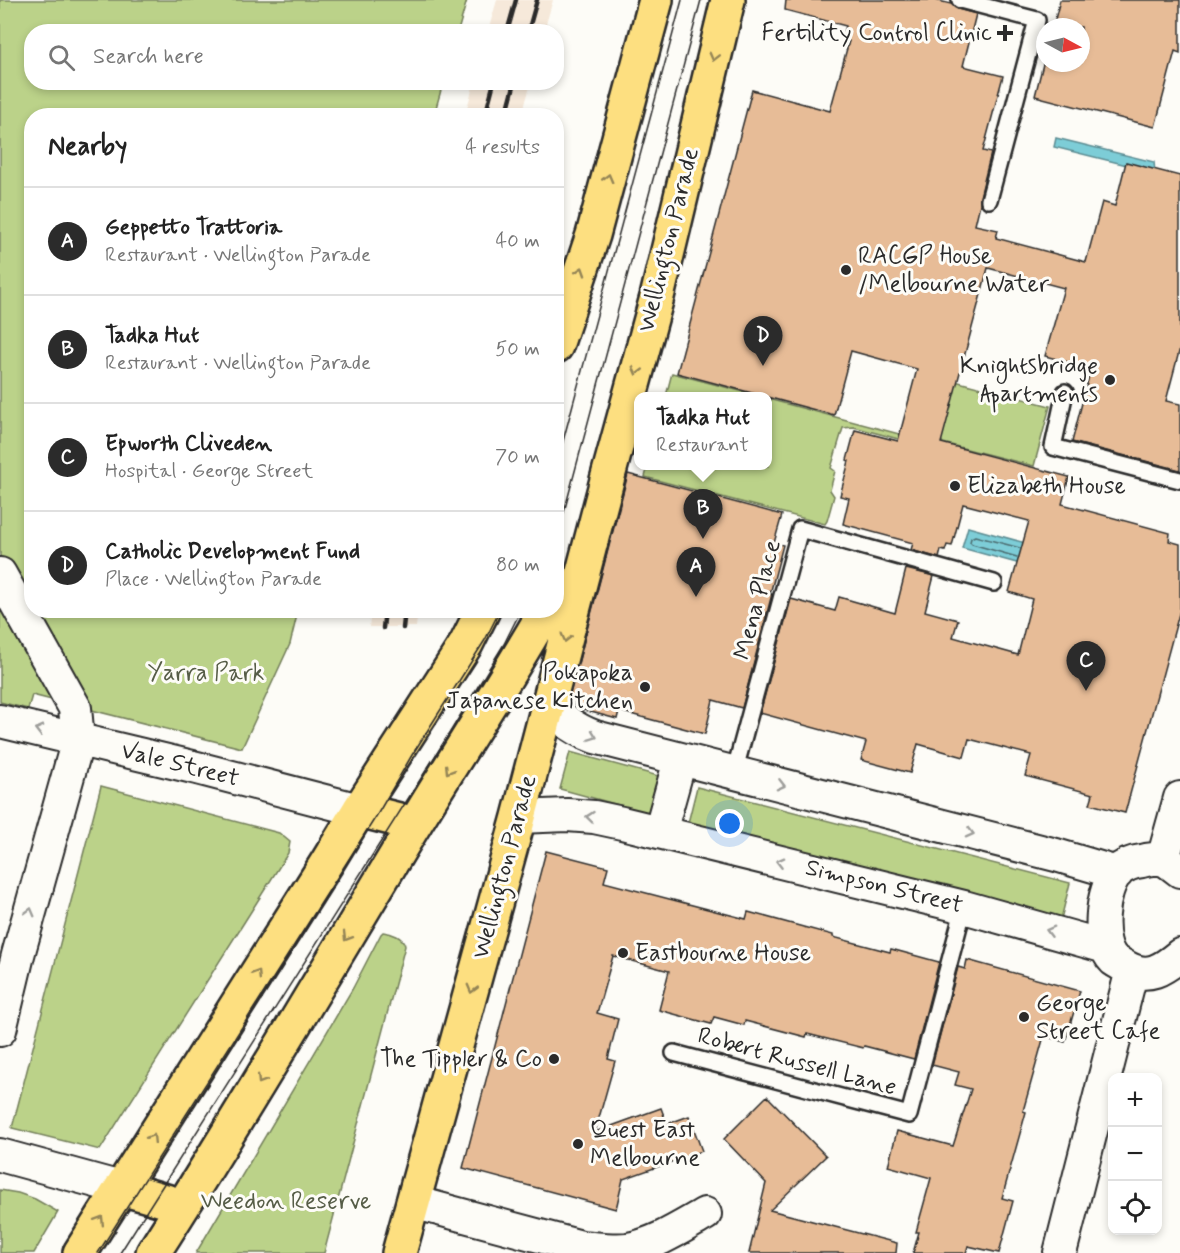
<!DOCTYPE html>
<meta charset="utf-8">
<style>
:root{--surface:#fff;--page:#f6f6f6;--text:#222;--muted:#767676;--line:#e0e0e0;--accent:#2b2b2b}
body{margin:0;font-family:Mynerve,sans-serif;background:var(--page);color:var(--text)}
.controls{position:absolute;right:18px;bottom:18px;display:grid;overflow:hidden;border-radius:12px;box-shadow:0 3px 9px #0003}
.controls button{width:54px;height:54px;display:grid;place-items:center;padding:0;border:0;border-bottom:2px solid var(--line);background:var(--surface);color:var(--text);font:30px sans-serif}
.compass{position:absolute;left:1036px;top:18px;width:54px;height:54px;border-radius:50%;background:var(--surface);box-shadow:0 3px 9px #0003;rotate:97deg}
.you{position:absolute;left:730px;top:824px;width:21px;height:21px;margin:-15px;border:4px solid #fff;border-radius:50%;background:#1a73e8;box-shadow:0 0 0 9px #1a73e833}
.badge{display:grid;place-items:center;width:39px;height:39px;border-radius:50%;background:var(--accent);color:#fff;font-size:20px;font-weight:700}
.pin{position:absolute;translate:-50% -50px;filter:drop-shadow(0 2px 3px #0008)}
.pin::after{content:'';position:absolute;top:32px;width:21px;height:18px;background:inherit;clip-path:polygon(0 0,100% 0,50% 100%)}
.popup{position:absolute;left:634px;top:392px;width:138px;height:78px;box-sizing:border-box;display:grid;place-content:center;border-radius:12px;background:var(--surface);filter:drop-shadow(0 2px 4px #0005);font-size:20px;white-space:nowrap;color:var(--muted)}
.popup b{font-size:22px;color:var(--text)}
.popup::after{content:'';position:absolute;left:50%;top:100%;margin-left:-12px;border:12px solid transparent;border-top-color:var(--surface)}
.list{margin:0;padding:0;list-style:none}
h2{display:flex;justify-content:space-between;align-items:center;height:78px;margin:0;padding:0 24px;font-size:26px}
h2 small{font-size:20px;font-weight:400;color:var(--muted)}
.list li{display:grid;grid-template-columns:39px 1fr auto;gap:18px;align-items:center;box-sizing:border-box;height:108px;padding:0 24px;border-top:2px solid var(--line)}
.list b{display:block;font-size:22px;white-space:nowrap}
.list p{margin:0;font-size:20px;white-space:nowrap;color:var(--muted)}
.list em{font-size:20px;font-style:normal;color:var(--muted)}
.icon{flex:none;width:33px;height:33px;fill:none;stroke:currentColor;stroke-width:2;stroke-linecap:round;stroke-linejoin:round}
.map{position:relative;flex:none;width:1180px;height:1253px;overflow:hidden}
.search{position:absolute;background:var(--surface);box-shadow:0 3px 9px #0003;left:24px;top:24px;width:540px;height:66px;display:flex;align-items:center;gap:15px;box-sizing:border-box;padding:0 21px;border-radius:24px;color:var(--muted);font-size:22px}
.panel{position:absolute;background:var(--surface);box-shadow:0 3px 9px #0003;left:24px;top:108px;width:540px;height:510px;border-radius:24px}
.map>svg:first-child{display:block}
.built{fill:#f6e9da}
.green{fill:#bbd289;stroke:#737e5a;stroke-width:1.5}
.water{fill:#7dcdd7;stroke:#5c8c92;stroke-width:1.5}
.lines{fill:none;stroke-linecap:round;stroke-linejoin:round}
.shore{stroke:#4c6c70;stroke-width:1.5}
.building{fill:#e7bc97;stroke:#2b2b2b;stroke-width:1.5}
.lane-casing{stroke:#2b2b2b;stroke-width:20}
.street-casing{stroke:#2b2b2b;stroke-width:36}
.primary-casing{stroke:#2b2b2b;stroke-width:38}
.lane{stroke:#fdfcf7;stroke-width:15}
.street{stroke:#fdfcf7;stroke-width:32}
.primary{stroke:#fddf80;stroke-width:33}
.tram{stroke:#2b2b2b;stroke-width:1.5}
.rail{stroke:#2b2b2b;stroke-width:4.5}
.oneway{stroke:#948556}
.oneway2{stroke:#9e9e9b}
.poi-dot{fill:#2b2b2b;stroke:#fdfcf7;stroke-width:2}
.labels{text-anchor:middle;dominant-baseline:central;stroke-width:6;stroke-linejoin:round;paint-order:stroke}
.poi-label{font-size:24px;fill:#2b2b2b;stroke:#fdfcf7;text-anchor:start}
.street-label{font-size:24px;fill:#2b2b2b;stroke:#fdfcf7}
.park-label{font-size:24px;fill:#565d47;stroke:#fdfcf7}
</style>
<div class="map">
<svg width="1180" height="1253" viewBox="0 0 1180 1253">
<rect width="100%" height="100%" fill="#fdfcf7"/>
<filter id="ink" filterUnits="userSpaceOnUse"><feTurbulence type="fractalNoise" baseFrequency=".0167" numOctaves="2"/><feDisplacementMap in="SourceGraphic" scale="12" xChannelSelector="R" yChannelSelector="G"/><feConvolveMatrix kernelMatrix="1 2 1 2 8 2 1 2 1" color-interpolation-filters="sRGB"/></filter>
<g filter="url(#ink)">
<path class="built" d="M497 0H553L544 31H488Z
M474 83H531L522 115H465Z
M371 611H418L416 627H369Z"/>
<path class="green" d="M0 0H467L458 31 32 32V82L443 83 434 115 32 116V610L298 611 290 644 242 748 32 695 28 709 0 702Z
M672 373 759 396H666Z
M951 380 1050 406 1034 466 943 443 937 435Z
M768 399 918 439 917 444 854 427 843 428 831 468 835 471 830 490 834 496 827 521 825 524 645 477 648 466H768Z
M570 752 662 777 652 814 560 789Z
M101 786 279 833 290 842 288 853 100 1150 12 1128Z
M697 787 1070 883 1061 919 688 823Z
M383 932C391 933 404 937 405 946L324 1253H196L353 988 381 934Z
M0 1190 18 1193 35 1199 58 1212 34 1253H0Z"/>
<path class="water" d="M1056 138 1154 162 1155 172 1054 147Z
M968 527 1029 544 1024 565 962 548Z"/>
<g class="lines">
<path class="shore" d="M1017 557 972 544 970 542 971 538 975 536 1020 548"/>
</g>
<path class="building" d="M786 0H935L951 4 958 9 976 14 963 66 1003 76 983 151 991 153 980 197V204L975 225 998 230 996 238 1086 262 1102 202 1115 206 1126 162 1180 176V348L1166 401 1180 404V470L1072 442 1091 368 1045 356 1064 288 988 268 941 443 1069 477 1062 504 1170 533 1169 541 1180 544V610L1125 813 1090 804 1093 794 1025 776 1031 755 969 739 964 757 918 744 910 773 861 760 866 742 760 713 791 599 835 611 839 597 895 613 906 569 934 576 925 611 958 620 953 637 1018 655 1032 599 1009 592 1029 521 963 504 952 546 947 545 945 551 941 550 939 558 911 550 913 543 843 524 849 498 840 496 849 461 847 460 855 430 898 441 917 369 851 351 834 415 677 373 752 90 830 111 849 41 842 39 846 26 785 10Z
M1060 0H1180V53L1175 51 1155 127 1035 96 1045 56V63H1081V27H1053Z
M628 474 782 515 774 543 783 545 770 594H772L742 708 713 700 705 734 619 711 617 719 580 709 569 698Z
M546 851 608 867 604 882 746 919 748 912 833 935V937L890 952 891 949 939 962 914 1059 864 1046 863 1048 807 1034 806 1037 745 1021 744 1025 714 1017 711 1024 659 1010 669 971 613 956 597 1013 618 1019 608 1059 615 1061 595 1132 661 1108 667 1124 689 1116 702 1151 623 1179 616 1209 463 1168Z
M967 960 1080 991 1065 1042 1044 1036 1023 1111 1026 1112 1002 1198 1013 1201 999 1253 968 1246 966 1253H913L919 1232H916L931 1178 888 1166 897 1131 953 1146 971 1089 955 1085 959 1072 932 1065 958 967 965 969Z
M767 1096 826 1156 770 1210 897 1243 896 1253H749L766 1183 724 1139Z"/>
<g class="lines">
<defs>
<path id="lane" d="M960 0 1037 20 989 200
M1065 392 1053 447 1180 480
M734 773 800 529 994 583
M674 1053 909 1115 964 907"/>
<path id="street" d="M0 574 75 708 78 740 18 955 0 1030
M550 700C558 719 576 730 595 737L1056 855 1117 873
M0 721 197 768 359 810
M519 817 567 815 594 817 622 823 964 907 1106 947
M660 832 680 760
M1163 859 1180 798
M1180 871C1175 867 1170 863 1165 860 1159 858 1148 859 1142 861 1133 862 1123 866 1117 872 1101 890 1096 943 1114 960 1118 963 1123 965 1126 967 1148 980 1163 969 1180 955
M0 1155 121 1188
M413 1202 581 1247C596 1248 612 1251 628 1249 656 1244 680 1228 705 1214
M1060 1253 1132 970"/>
<path id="primary" d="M556 346 593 235 656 0
M359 810 415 824
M121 1188 183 1206
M80 1253 326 864 359 810 466 644 483 610
M153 1253C243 1113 327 969 413 827 457 754 504 684 546 610
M399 1253 519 817 607 480 657 297 728 0"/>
</defs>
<use href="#lane" class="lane-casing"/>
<use href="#street" class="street-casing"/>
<use href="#primary" class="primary-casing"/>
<use href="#lane" class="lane"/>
<use href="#street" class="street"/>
<use href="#primary" class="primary"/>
<path class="tram" d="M556 467 682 0
M556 532 564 512 701 0
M98 1253 377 815 412 755 485 640 500 610
M120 1253 444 742 504 644 521 610"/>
<path class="rail" d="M507 32 516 0
M528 32 537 0
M485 116 494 82
M506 116 515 82
M383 628 385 610
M403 628 405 610"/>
</g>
<defs><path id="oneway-chevron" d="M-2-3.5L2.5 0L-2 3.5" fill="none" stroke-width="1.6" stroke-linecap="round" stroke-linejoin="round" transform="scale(1.5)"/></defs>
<g class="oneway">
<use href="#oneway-chevron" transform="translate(714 57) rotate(104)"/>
<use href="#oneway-chevron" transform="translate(608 178) rotate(-75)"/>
<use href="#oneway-chevron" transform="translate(581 271) rotate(-72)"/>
<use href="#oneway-chevron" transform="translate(637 371) rotate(105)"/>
<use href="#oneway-chevron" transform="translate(566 638) rotate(104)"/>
<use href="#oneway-chevron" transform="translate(449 770) rotate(122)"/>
<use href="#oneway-chevron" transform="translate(347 937) rotate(121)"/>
<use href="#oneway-chevron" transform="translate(257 974) rotate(-58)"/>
<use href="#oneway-chevron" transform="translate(472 989) rotate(105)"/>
<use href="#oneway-chevron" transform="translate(261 1080) rotate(122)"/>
<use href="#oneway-chevron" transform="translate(152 1138) rotate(-58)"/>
<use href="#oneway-chevron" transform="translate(100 1220) rotate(-58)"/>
</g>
<g class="oneway2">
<use href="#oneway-chevron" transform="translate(39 730) rotate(-166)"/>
<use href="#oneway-chevron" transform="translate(593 736) rotate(20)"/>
<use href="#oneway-chevron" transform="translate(781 785) rotate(14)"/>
<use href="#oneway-chevron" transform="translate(590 817) rotate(-174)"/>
<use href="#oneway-chevron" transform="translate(970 833) rotate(14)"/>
<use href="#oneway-chevron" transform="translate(780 862) rotate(-166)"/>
<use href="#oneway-chevron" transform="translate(30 912) rotate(-75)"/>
<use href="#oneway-chevron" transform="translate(1050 931) rotate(-165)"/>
</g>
</g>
<g class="poi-dot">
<path d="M1002 24h6v6h6v6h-6v6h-6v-6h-6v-6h6z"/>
<circle cx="846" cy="270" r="6"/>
<circle cx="1110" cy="380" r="6"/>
<circle cx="955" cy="486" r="6"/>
<circle cx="645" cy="687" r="6"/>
<circle cx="623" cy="953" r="6"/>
<circle cx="1024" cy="1017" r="6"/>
<circle cx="554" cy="1059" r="6"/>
<circle cx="578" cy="1144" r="6"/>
</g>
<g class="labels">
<g class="poi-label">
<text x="992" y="33" text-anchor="end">Fertility Control Clinic</text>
<text x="858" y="256">RACGP House<tspan x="858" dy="28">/Melbourne Water</tspan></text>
<text x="1098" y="366" text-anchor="end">Knightsbridge<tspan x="1098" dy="28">Apartments</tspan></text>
<text x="967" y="486">Elizabeth House</text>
<text x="633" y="673" text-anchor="end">Pokapoka<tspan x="633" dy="28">Japanese Kitchen</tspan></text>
<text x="635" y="953">Eastbourne House</text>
<text x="1036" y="1003">George<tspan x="1036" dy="28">Street Cafe</tspan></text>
<text x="542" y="1059" text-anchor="end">The Tippler &amp; Co</text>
<text x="590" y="1130">Quest East<tspan x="590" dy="28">Melbourne</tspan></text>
</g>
<g class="street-label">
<text transform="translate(669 240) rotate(-76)">Wellington Parade</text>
<text transform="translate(758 600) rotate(-75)">Mena Place</text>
<text transform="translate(180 765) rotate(14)">Vale Street</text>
<text transform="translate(505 867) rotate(-75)">Wellington Parade</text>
<text transform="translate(884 887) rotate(14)">Simpson Street</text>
<text transform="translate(797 1062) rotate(15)">Robert Russell Lane</text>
</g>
<g class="park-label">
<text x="206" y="673">Yarra Park</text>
<text x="286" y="1201">Weedon Reserve</text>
</g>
</g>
</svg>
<div class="controls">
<button>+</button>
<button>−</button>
<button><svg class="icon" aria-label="locate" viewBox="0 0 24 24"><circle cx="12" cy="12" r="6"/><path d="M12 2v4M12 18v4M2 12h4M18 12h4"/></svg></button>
</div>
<svg class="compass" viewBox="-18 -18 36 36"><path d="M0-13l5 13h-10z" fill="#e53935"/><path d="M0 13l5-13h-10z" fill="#767676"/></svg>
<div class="you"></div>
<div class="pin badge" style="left:696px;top:597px">A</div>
<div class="pin badge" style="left:703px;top:539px">B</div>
<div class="popup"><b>Tadka Hut</b>Restaurant</div>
<div class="pin badge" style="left:1086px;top:691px">C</div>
<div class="pin badge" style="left:763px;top:366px">D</div>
<div class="search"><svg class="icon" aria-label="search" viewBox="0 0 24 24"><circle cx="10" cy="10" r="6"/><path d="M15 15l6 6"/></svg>Search here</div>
<section class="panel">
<h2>Nearby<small>4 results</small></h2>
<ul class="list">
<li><span class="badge">A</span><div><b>Geppetto Trattoria</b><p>Restaurant · Wellington Parade</p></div><em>40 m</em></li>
<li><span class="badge">B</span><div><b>Tadka Hut</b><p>Restaurant · Wellington Parade</p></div><em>50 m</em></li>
<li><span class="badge">C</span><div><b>Epworth Cliveden</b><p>Hospital · George Street</p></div><em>70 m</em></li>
<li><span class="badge">D</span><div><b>Catholic Development Fund</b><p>Place · Wellington Parade</p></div><em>80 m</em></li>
</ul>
</section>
</div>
